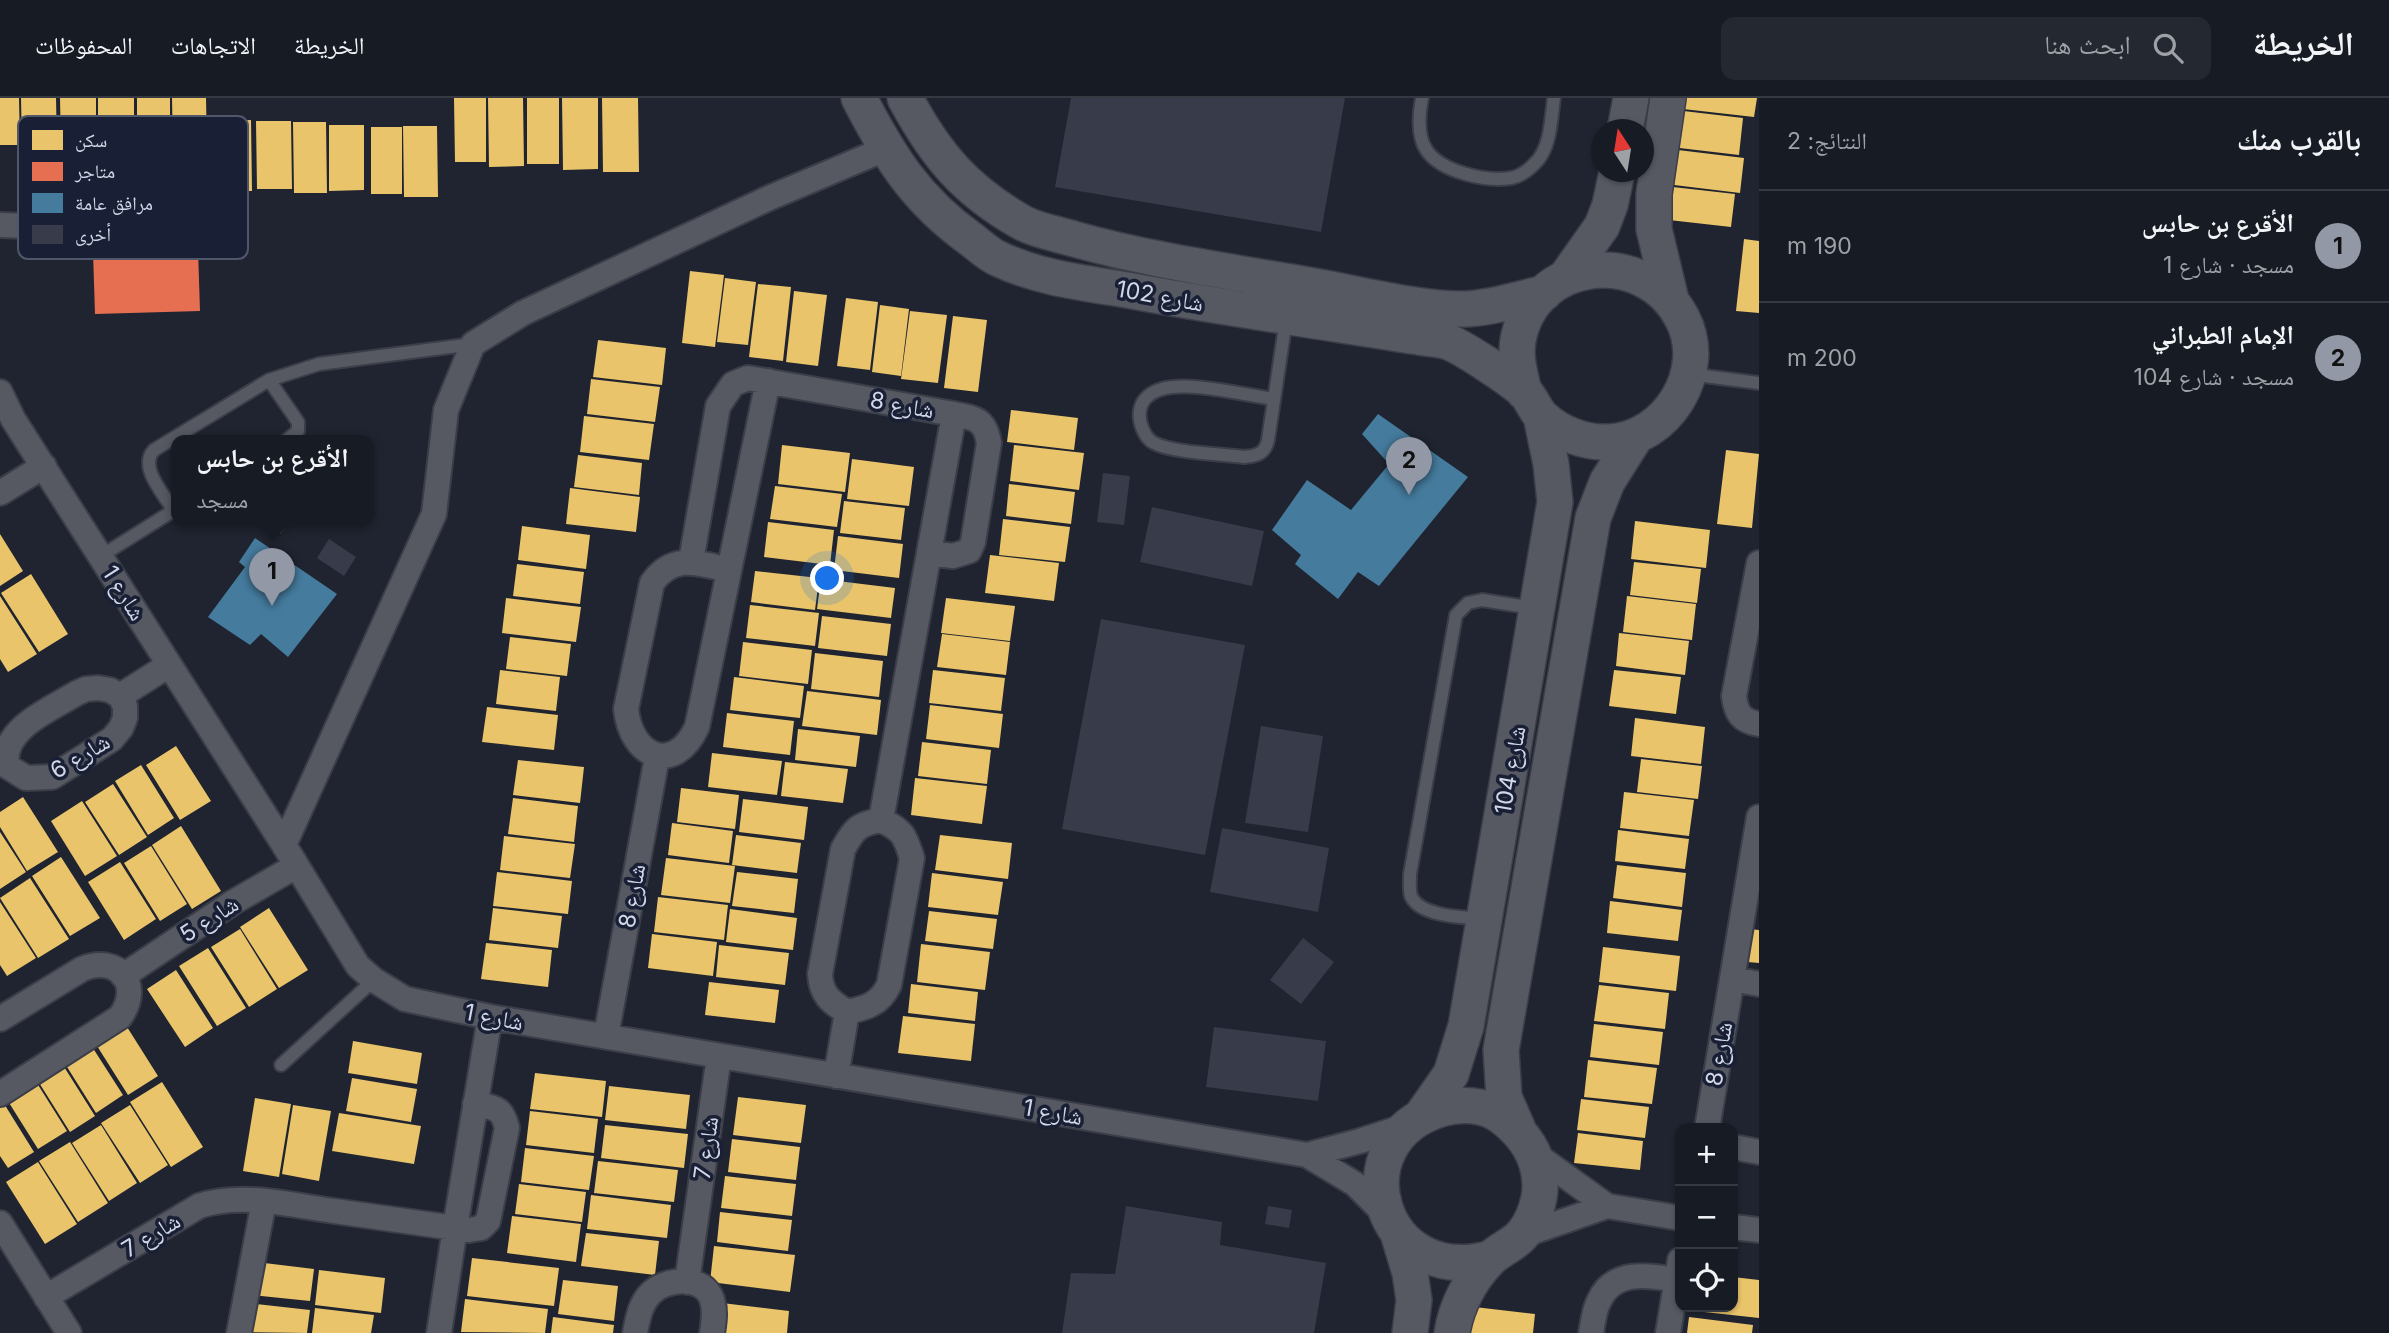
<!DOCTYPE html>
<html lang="ar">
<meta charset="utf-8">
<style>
:root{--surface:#171b24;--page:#242831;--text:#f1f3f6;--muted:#9ea1a6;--line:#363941;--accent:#9398a6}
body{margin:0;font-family:Inter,"Noto Naskh Arabic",sans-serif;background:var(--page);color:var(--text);direction:rtl}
.controls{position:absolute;right:21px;bottom:21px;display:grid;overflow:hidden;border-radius:14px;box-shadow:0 2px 5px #0004}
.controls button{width:63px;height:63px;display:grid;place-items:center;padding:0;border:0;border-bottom:2px solid var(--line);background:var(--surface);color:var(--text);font:35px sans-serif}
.compass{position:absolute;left:1591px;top:21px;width:63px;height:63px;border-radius:50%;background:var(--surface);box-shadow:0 2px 5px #0004;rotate:348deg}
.you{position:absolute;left:828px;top:481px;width:24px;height:24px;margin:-18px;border:5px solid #fff;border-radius:50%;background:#1a73e8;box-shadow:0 0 0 10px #1a73e833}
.badge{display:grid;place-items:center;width:46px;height:46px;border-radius:50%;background:var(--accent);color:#111;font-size:23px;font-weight:700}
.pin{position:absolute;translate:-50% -58px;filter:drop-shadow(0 2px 4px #0008)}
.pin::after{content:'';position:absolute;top:37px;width:24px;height:21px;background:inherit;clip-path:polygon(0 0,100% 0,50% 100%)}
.popup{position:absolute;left:171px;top:337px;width:203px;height:91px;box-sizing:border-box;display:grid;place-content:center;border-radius:14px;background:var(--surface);filter:drop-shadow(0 2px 5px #0005);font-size:23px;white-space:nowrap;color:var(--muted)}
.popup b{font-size:26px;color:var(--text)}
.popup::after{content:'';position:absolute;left:50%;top:100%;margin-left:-14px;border:14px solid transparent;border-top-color:var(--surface)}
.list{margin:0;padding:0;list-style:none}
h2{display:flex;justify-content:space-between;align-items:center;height:91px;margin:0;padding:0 28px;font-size:30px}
h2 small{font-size:23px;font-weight:400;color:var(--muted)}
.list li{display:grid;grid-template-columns:46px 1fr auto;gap:21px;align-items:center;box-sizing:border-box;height:112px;padding:0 28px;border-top:2px solid var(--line)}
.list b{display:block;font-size:26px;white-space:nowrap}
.list p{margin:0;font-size:23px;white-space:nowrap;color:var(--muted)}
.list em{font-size:23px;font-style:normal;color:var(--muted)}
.icon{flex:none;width:38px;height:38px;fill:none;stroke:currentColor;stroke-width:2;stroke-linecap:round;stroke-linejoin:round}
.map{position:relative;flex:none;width:1759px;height:1235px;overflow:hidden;direction:ltr}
header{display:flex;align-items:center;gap:42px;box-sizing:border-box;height:98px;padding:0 35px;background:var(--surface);border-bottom:2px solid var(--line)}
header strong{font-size:33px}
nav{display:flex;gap:38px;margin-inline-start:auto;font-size:24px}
.search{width:490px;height:63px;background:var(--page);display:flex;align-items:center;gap:18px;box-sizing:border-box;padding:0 24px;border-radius:14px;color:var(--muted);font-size:26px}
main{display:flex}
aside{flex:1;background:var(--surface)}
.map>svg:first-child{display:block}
.homes{fill:#e9c46a}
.shops{fill:#e76f51}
.public{fill:#457b9d}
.building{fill:#373b4a}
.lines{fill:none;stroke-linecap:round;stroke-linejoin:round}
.lane-casing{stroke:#3b3e48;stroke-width:16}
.street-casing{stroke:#3b3e48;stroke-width:28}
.secondary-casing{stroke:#3b3e48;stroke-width:38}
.lane{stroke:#565962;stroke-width:12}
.street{stroke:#565962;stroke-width:24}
.secondary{stroke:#565962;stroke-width:35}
.labels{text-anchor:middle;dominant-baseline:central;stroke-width:7;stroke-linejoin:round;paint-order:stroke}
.street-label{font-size:23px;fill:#d1d7e6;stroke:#192036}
.key{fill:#192036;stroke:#50576b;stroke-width:2}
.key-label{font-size:19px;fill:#d1d7e6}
</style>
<header>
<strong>الخريطة</strong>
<div class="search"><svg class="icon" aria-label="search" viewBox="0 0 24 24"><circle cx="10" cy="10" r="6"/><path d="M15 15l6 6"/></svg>ابحث هنا</div>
<nav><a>الخريطة</a><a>الاتجاهات</a><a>المحفوظات</a></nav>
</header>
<main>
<aside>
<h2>بالقرب منك<small>النتائج: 2</small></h2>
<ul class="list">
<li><span class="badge">1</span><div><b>الأقرع بن حابس</b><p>مسجد · شارع 1</p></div><em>190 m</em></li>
<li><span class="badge">2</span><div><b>الإمام الطبراني</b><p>مسجد · شارع 104</p></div><em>200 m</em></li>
</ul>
</aside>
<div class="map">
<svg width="1759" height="1235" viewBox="0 0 1759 1235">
<rect width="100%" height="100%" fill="#1f2430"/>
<path class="homes" d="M0 0H19L20 47H0Z
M21 0H56L57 49 22 50Z
M60 0H96V48H61Z
M98 0H134V51L98 52Z
M137 0H170V53H137Z
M172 0H206L207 51 173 52Z
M454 0H486V64H455Z
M488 0H523L524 68 489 69Z
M527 0H559V66H527Z
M562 0H598V71L563 72Z
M602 0H638L639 74H603Z
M1685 0H1757L1754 19 1683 11Z
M1675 12 1743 20 1739 57 1671 49Z
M251 22 252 93H220V23Z
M256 23H291L292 91H257Z
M293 24H326L327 95H294Z
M329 27H364V92L329 93Z
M403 28H437L438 99H404Z
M371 29H402V96H371Z
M1678 52 1744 60 1740 95 1674 87Z
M1664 88 1735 96 1731 129 1660 121Z
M1744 141 1759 143V215L1736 213Z
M690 173 724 177 715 249 682 245Z
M725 180 756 184 748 247 717 244Z
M758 186 791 189 783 263 749 259Z
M794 193 827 197 818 268 786 264Z
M846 200 878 204 870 272 837 268Z
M880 207 909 211 901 278 872 274Z
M910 213 947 217 938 285 901 281Z
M953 218 987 222 978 294 944 290Z
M598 242 666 250 662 287 593 279Z
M591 281 660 289 655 324 587 316Z
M1011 312 1078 320 1074 352 1007 344Z
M584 318 654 326 649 362 580 354Z
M782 347 850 355 845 394 778 386Z
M1014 347 1084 355 1079 392 1010 383Z
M1726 352 1759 356 1752 430 1717 426Z
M578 357 642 365 639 397 574 389Z
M852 361 914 369 909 408 847 401Z
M1009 386 1075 394 1071 426 1006 418Z
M775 388 842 396 837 429 770 421Z
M570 390 640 399 636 434 566 426Z
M844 403 905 410 901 442 840 435Z
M1003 421 1070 429 1065 464 999 457Z
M1635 423 1710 432 1706 470 1631 461Z
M768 424 834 432 830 467 764 459Z
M522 428 590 437 586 471 518 462Z
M0 436 23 473 0 488Z
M838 438 903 446 899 480 834 472Z
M990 457 1059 465 1054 503 985 495Z
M1634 464 1701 471 1697 505 1630 497Z
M517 466 584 474 580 506 513 498Z
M755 473 819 480 815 512 751 504Z
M31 476 68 536 39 554 1 495Z
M821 481 895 490 891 520 817 511Z
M0 498 37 556 8 574 0 561Z
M1627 498 1696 506 1692 542 1623 534Z
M506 500 581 509 576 544 502 535Z
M946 500 1015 508 1010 543 941 535Z
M750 507 819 515 815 548 746 540Z
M822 518 891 526 887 558 818 550Z
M1619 535 1689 543 1685 577 1616 568Z
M942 536 1010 544 1006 577 937 569Z
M510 539 571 546 567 578 506 571Z
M743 544 812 552 808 586 739 578Z
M815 555 883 563 879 599 811 591Z
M500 572 560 579 556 613 496 606Z
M933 572 1005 580 1001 613 929 605Z
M1614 572 1681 579 1676 616 1609 608Z
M734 579 804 588 800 620 730 612Z
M807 593 881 602 877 637 802 628Z
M930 607 1003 616 999 650 926 641Z
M487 609 558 617 554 652 482 644Z
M727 615 794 623 790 657 723 649Z
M1635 620 1705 629 1701 666 1631 658Z
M798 631 860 638 856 669 795 662Z
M922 644 991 652 987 686 918 678Z
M176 648 211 703 180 722 146 667Z
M712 655 782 663 777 697 708 689Z
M1641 661 1702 668 1698 701 1637 694Z
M518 662 584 669 580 705 513 697Z
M785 664 848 671 843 705 781 698Z
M141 667 174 720 148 737 115 683Z
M915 680 987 688 982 726 911 717Z
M113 686 147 739 119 757 85 704Z
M681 690 739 697 735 731 677 724Z
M1624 694 1694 702 1689 738 1620 730Z
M23 699 58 754 27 773 0 729V714Z
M513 700 578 708 574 744 508 736Z
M743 701 808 709 804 742 739 734Z
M82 703 117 758 85 778 51 723Z
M672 725 733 733 729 765 668 757Z
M181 728 221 793 192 811 152 747Z
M1618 732 1689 741 1685 771 1615 763Z
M0 734 26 774 0 791Z
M736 737 801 745 797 775 732 767Z
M940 737 1012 745 1008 781 935 772Z
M504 738 575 746 570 780 500 772Z
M151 748 187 806 160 823 124 765Z
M61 759 100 820 70 838 32 778Z
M666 760 735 768 730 805 661 797Z
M120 764 156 821 124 842 88 784Z
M1617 767 1686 775 1682 809 1613 800Z
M497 774 572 783 568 816 493 808Z
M737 774 798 781 794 815 732 808Z
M932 775 1003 784 998 817 928 809Z
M30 780 69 841 38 860 0 800Z
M658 799 728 807 724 842 654 834Z
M1610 803 1682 812 1678 843 1607 835Z
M0 804 36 860 7 878 0 867Z
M269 810 308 872 279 890 240 829Z
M493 810 562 818 558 850 489 842Z
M730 811 797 820 793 852 726 844Z
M929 813 997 821 993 851 925 843Z
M1741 830 1759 832V865L1737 863Z
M240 831 277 891 249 909 211 849Z
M652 836 717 844 713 878 648 870Z
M486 845 552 852 548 889 481 881Z
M921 846 990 854 985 892 917 884Z
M719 847 789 855 785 887 716 879Z
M1603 849 1680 858 1676 893 1599 884Z
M208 850 246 910 217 928 179 868Z
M176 872 213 930 185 949 147 891Z
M709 884 779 892 775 925 705 917Z
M911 886 978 894 975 923 908 915Z
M1599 887 1669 895 1665 931 1594 923Z
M903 918 975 926 971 963 898 955Z
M122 921 158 978 128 997 92 940Z
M1594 926 1663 934 1659 967 1590 959Z
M353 943 422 955 417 986 348 975Z
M89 944 123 997 96 1015 62 961Z
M1588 962 1657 970 1652 1006 1584 999Z
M61 964 95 1018 70 1034 36 980Z
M535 975 606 983 602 1019 530 1011Z
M352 980 417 991 411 1024 346 1013Z
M35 982 67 1033 38 1051 6 1000Z
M162 984 203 1049 171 1069 130 1004Z
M609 988 690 997 686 1031 605 1022Z
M738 999 806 1007 801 1045 733 1037Z
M255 1000 291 1006 279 1079 243 1073Z
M1581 1001 1649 1009 1645 1040 1577 1032Z
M3 1004 34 1054 8 1070 0 1058V1006Z
M130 1007 168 1067 140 1085 101 1025Z
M293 1007 331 1013 319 1083 282 1076Z
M530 1013 598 1021 594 1055 526 1047Z
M339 1015 421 1028 414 1066 332 1053Z
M101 1027 137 1085 109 1103 72 1045Z
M605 1027 688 1036 684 1070 601 1060Z
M1578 1035 1643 1043 1640 1072 1574 1065Z
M732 1041 800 1049 796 1082 728 1074Z
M70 1044 108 1105 78 1124 39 1063Z
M525 1050 594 1058 589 1092 521 1084Z
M598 1063 678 1072 674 1104 594 1095Z
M38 1064 77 1126 45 1146 6 1084Z
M725 1078 796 1086 792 1118 721 1110Z
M519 1086 586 1094 582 1124 515 1116Z
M591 1097 671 1107 667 1140 587 1131Z
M720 1114 792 1122 788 1153 717 1144Z
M512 1118 581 1126 576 1164 507 1155Z
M586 1135 659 1143 655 1177 581 1168Z
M714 1148 795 1157 790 1194 710 1184Z
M472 1160 559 1170 554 1208 467 1198Z
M256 1164 314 1171 310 1203 252 1197Z
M319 1172 385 1180 381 1215 315 1207Z
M1733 1179 1759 1182V1220L1695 1213 1696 1209H1733Z
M563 1182 618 1188 614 1223 558 1216Z
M465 1201 548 1211 545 1235 461 1234Z
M248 1205 310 1212 307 1235 245 1234Z
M722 1205 789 1213 787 1235H719Z
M1466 1208 1535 1216 1533 1235H1462Z
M315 1210 374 1217 371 1235H312Z
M553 1219 614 1227 613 1235H551Z
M1689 1219 1753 1227 1752 1235H1687Z"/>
<path class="shops" d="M198 151 200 213 95 216 93 154Z"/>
<path class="public" d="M1378 316 1468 379 1379 488 1358 474 1338 501 1295 466 1301 457 1272 432 1307 382 1351 412 1389 366 1362 336Z
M255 440 337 496 288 559 261 536 250 547 208 519 245 469 239 464Z"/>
<path class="building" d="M1071 0H1345L1321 134 1055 89Z
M1103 375 1130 378 1124 427 1097 424Z
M1152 409 1264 433 1252 488 1140 464Z
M262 422H291L281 436Z
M329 441 356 459 344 478 317 460Z
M1101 521 1245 547 1205 757 1062 731Z
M1261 628 1323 638 1308 734 1245 725Z
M1222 730 1329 750 1318 814 1210 794Z
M1303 840 1334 864 1301 906 1270 882Z
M1214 929 1326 943 1318 1003 1206 989Z
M1126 1108 1222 1124 1220 1147 1326 1165 1314 1235H1062L1071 1175 1115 1176Z
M1268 1108 1292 1112 1289 1130 1265 1126Z"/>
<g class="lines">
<defs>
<path id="lane" d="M1422 0C1419 16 1417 39 1427 53 1442 74 1486 84 1511 80 1522 78 1531 70 1538 62 1551 46 1551 20 1554 0
M1689 276 1759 285
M269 282 298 324V333L287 342
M1274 301C1244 297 1190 283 1162 291 1151 294 1142 301 1140 312 1138 323 1144 340 1154 345 1173 355 1221 356 1244 359 1258 358 1265 355 1268 342L1286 222
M174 413C164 396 138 369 154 352L269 282 319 266 473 246
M101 458 176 411
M1483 821C1464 819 1420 819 1411 798 1409 792 1410 783 1410 776L1456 517 1468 505 1482 502 1533 510
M281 967 374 882"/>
<path id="street" d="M0 127 177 133
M0 294 13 321 284 747 358 868 374 882 405 901 490 919 1307 1057 1355 1086 1387 1118
M0 395 44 368
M691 463 718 308 733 286 748 280 954 316C975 320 985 321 989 345L973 444 969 453 953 458 929 455
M1759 465 1734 598C1736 615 1741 623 1759 626
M729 472C698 465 673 455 652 485L626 611C631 659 674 678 697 629L768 283
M98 590 110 592 120 598 125 608V620L121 630 112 641 52 679 26 680 7 668C0 631 51 611 77 595L86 591Z
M120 598 169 567
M881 722C903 732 905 738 912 760L889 887C880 906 866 910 847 914 830 904 821 896 820 876L843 751C854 731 858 726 881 722Z
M881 722 954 316
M284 747 434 416 446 312 473 246 523 215 769 100 885 51
M123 878 232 805 296 768
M1732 881 1759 886
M0 921 82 871C119 856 143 887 120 919L0 996
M606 938 657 659
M836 978 847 914
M1710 1030 1708 1025 1759 719
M1733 1049 1759 1054
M1535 1056 1607 1108 1680 1120
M1307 1057 1360 1043 1406 1028
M0 1125 69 1235
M1733 1129 1759 1132
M1521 1138 1607 1108
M687 1184 719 958
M46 1199 199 1108C241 1094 290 1107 334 1113 379 1119 424 1126 469 1132L481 1130 488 1123 507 1030C502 1009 495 1010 475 1006
M239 1235 264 1103
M439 1235 455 1130 490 919
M635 1235C638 1220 640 1206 651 1195 665 1181 699 1177 710 1197 716 1208 714 1223 712 1235
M1591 1235C1593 1225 1594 1212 1599 1203 1613 1171 1649 1177 1677 1182
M1668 1235 1680 1162"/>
<path id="secondary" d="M859 0C890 60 916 102 972 142 981 149 989 157 999 161 1039 180 1084 185 1127 192 1196 205 1265 215 1335 226 1363 230 1391 235 1419 239 1429 241 1442 241 1451 245 1468 253 1509 280 1523 292 1531 299 1534 311 1542 319 1559 335 1584 345 1608 344 1667 342 1710 273 1682 220 1644 147 1533 160 1518 242 1515 260 1520 276 1524 294
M905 0C936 58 966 93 1023 125 1038 133 1058 136 1074 141 1152 163 1234 174 1314 188 1359 196 1421 212 1466 211 1492 210 1519 201 1544 195
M1668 0 1654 96V131L1671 202
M1625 32 1631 0
M1566 179 1602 128 1610 107 1617 74
M1423 1016 1451 976 1466 928 1555 404 1551 366 1541 318
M1518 1031 1504 999 1501 952 1593 420 1607 384 1636 338
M1398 1135 1410 1175 1414 1202 1410 1235
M1452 1235C1456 1208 1471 1180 1490 1161 1499 1152 1512 1147 1520 1139 1533 1126 1541 1102 1540 1085 1539 1057 1523 1035 1502 1019 1485 1006 1460 1005 1441 1011 1336 1043 1380 1192 1491 1160"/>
</defs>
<use href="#lane" class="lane-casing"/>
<use href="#street" class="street-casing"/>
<use href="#secondary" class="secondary-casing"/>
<use href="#lane" class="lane"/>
<use href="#street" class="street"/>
<use href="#secondary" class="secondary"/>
</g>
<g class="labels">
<g class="street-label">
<text transform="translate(1160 198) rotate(10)">شارع 102</text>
<text transform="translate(902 307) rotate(10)">شارع 8</text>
<text transform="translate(124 495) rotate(58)">شارع 1</text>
<text transform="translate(80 658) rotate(-31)">شارع 6</text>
<text transform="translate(1510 672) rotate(-80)">شارع 104</text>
<text transform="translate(632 798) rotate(-80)">شارع 8</text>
<text transform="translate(209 821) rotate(-33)">شارع 5</text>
<text transform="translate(494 919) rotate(11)">شارع 1</text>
<text transform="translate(1719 956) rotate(-80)">شارع 8</text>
<text transform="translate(1053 1014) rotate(10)">شارع 1</text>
<text transform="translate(706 1050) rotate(-82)">شارع 7</text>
<text transform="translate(151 1137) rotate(-31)">شارع 7</text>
</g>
</g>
<rect x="18" y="18" width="230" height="143" rx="10" class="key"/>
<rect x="32" y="32" width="31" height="20" fill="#e9c46a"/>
<rect x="32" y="64" width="31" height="19" fill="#e76f51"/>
<rect x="32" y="95" width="31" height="20" fill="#457b9d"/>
<rect x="32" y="127" width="31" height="19" fill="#373b4a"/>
<g class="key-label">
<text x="75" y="49">سكن</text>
<text x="75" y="80">متاجر</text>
<text x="75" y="112">مرافق عامة</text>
<text x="75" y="143">أخرى</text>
</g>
</svg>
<div class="controls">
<button>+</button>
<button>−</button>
<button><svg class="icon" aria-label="locate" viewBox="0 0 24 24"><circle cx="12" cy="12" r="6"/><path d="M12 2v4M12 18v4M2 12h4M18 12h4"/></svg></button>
</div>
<svg class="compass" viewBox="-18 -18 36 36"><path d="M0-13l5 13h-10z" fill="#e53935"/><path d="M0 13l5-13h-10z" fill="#9ea1a6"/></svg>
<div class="you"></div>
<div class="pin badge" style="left:272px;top:508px">1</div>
<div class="popup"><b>الأقرع بن حابس</b>مسجد</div>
<div class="pin badge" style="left:1409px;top:397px">2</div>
</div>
</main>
